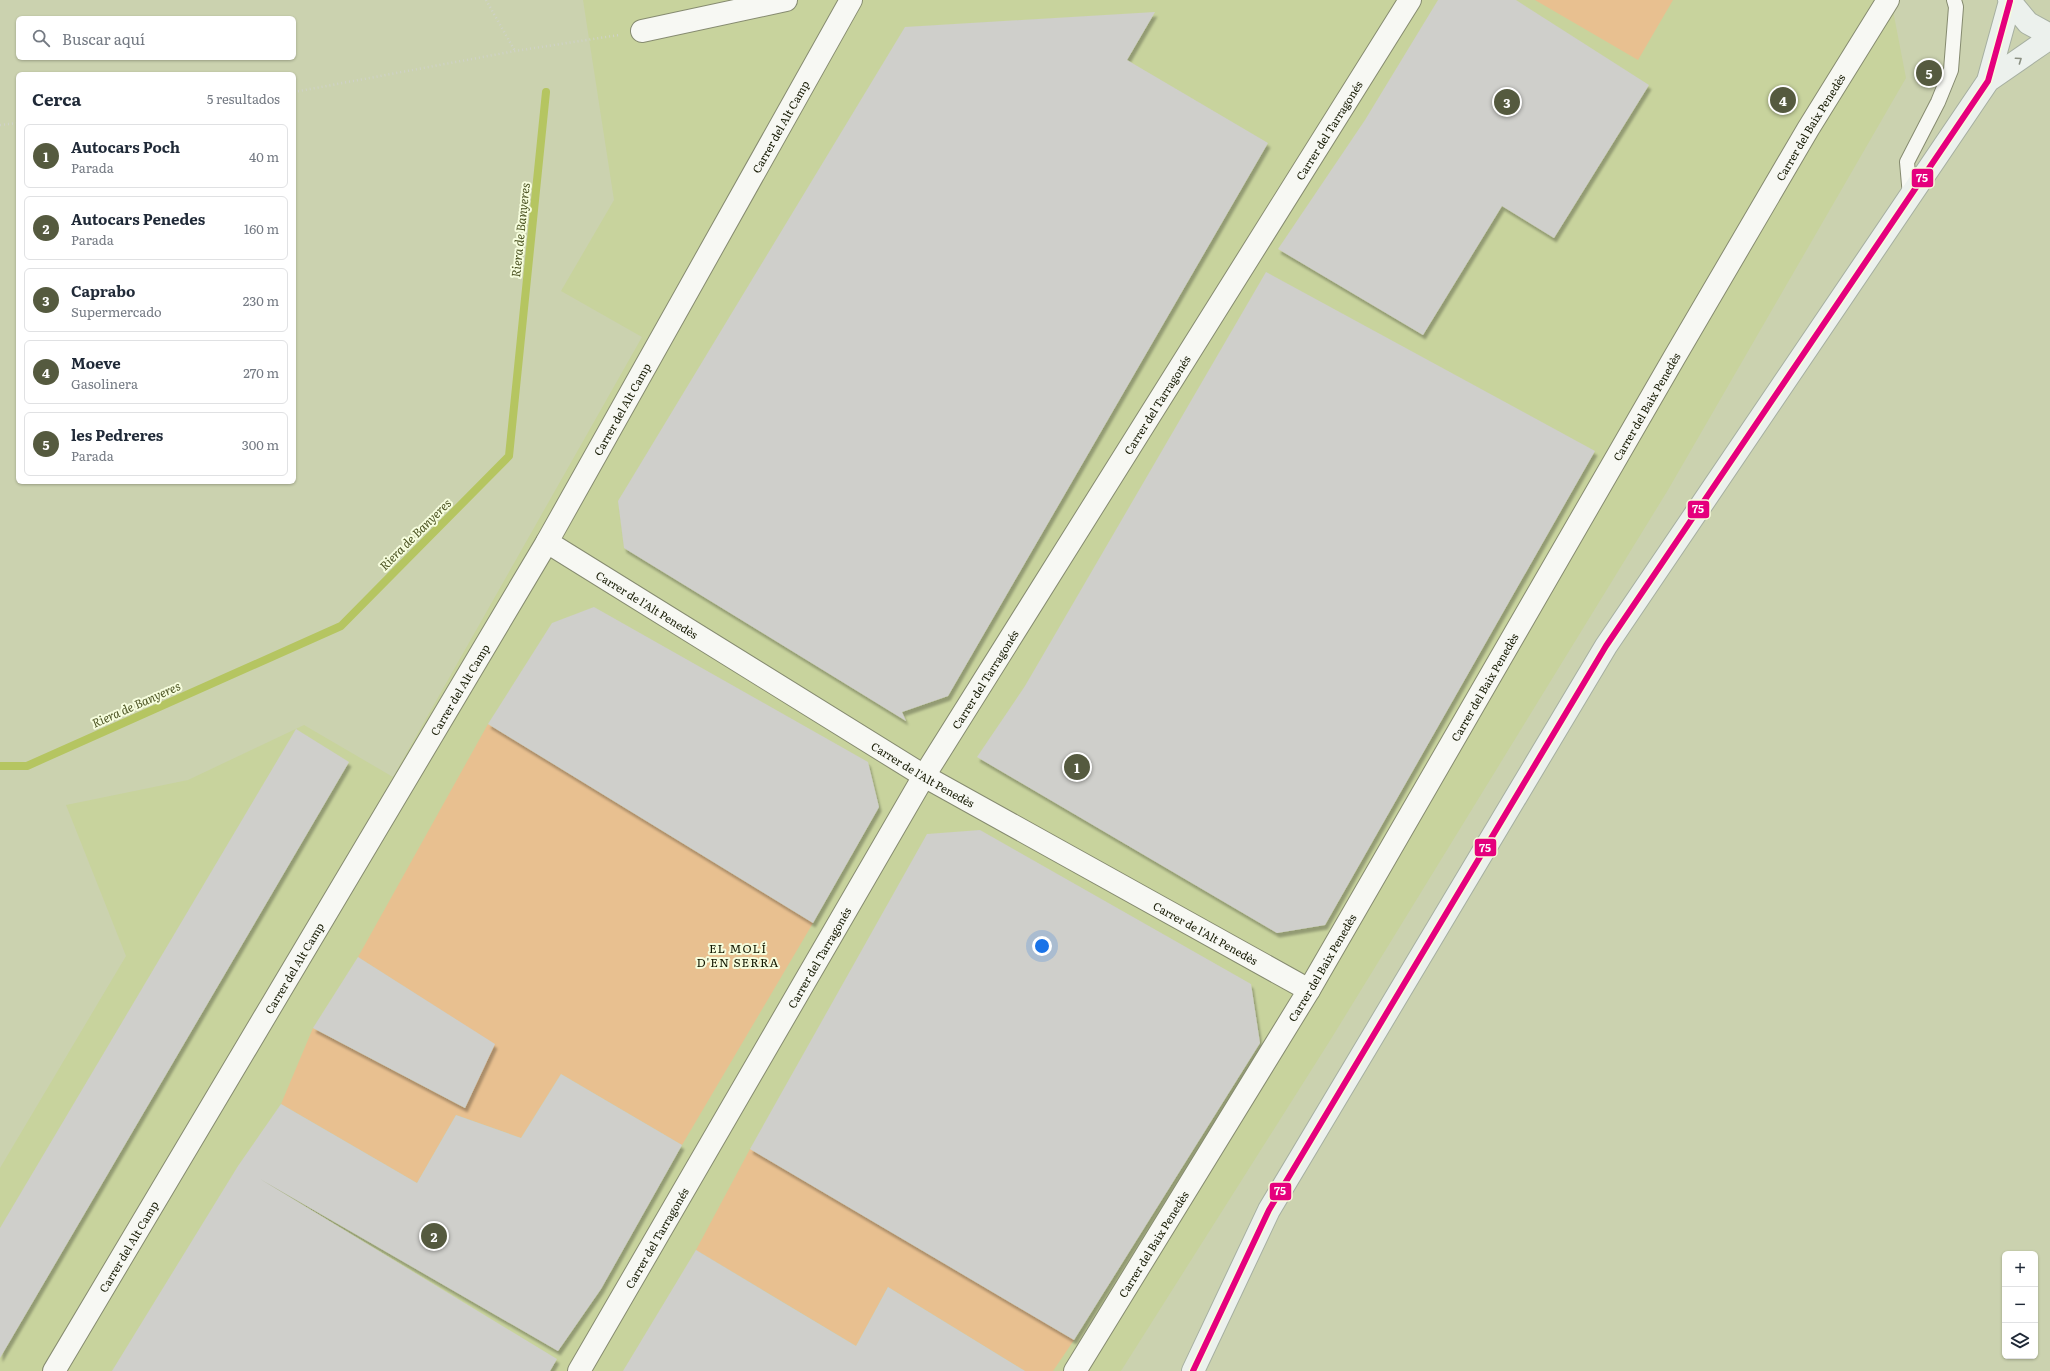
<!DOCTYPE html>
<html lang="es">
<meta charset="utf-8">
<style>
:root{--surface:#fff;--page:#f6f6f7;--text:#1f2937;--muted:#747a83;--line:#e0e1e3;--accent:#555a3f}
body{margin:0;font-family:Literata,serif;background:var(--page);color:var(--text)}
.controls{position:absolute;right:12px;bottom:12px;display:grid;overflow:hidden;border-radius:6px;box-shadow:0 1px 3px #0004}
.controls button{width:36px;height:36px;display:grid;place-items:center;padding:0;border:0;border-bottom:1px solid var(--line);background:var(--surface);color:var(--text);font:20px sans-serif}
.you{position:absolute;left:1042px;top:946px;width:14px;height:14px;margin:-10px;border:3px solid #fff;border-radius:50%;background:#1a73e8;box-shadow:0 0 0 6px #1a73e833}
.badge{display:grid;place-items:center;width:26px;height:26px;border-radius:50%;background:var(--accent);color:#fff;font-size:13px;font-weight:700}
.pin{position:absolute;translate:-50% -50%;border:2px solid #fff;box-shadow:0 1px 4px #0006}
.list{margin:0;padding:0;list-style:none}
h2{display:flex;justify-content:space-between;align-items:center;height:52px;margin:0;padding:0 16px;font-size:17px}
h2 small{font-size:13px;font-weight:400;color:var(--muted)}
.list li{display:grid;grid-template-columns:26px 1fr auto;gap:12px;align-items:center;box-sizing:border-box;height:64px;margin:0 8px 8px;padding:0 8px;border:1px solid var(--line);border-radius:6px}
.list b{display:block;font-size:15px;white-space:nowrap}
.list p{margin:0;font-size:13px;white-space:nowrap;color:var(--muted)}
.list em{font-size:13px;font-style:normal;color:var(--muted)}
.icon{flex:none;width:22px;height:22px;fill:none;stroke:currentColor;stroke-width:2;stroke-linecap:round;stroke-linejoin:round}
.map{position:relative;flex:none;width:2050px;height:1371px;overflow:hidden}
.search{position:absolute;background:var(--surface);box-shadow:0 1px 3px #0004;left:16px;top:16px;width:280px;height:44px;display:flex;align-items:center;gap:10px;box-sizing:border-box;padding:0 14px;border-radius:6px;color:var(--muted);font-size:15px}
.panel{position:absolute;background:var(--surface);box-shadow:0 1px 3px #0004;left:16px;top:72px;width:280px;height:412px;border-radius:6px}
.map>svg:first-child{display:block}
.built{fill:#c8d39d}
.green{fill:#e8c090}
.lines{fill:none;stroke-linecap:round;stroke-linejoin:round}
.stream{stroke:#b5c561;stroke-width:8}
.building{fill:#cfcfcb;filter:url(#shadow)}
.lane-casing{stroke:#868b70;stroke-width:16}
.street-casing{stroke:#868b70;stroke-width:24}
.primary-casing{stroke:#a6afa1;stroke-width:24}
.path{stroke:#cfd2c7;stroke-width:2.5;stroke-dasharray:1 3;stroke-linecap:butt}
.lane{stroke:#f7f8f3;stroke-width:14}
.street{stroke:#f7f8f3;stroke-width:22}
.primary{stroke:#ecf1ed;stroke-width:22}
.bus-1-casing{stroke:#f6fddd;stroke-width:9}
.bus-1{stroke:#e5007d;stroke-width:6}
.oneway{stroke:#8b9083}
.labels{text-anchor:middle;dominant-baseline:central;stroke-width:4;stroke-linejoin:round;paint-order:stroke}
.street-label{font-size:11px;fill:#151902;stroke:#f6fddd}
.water-label{font-size:12px;font-style:italic;fill:#4c5423;stroke:#f6fddd}
.neighbourhood-label{font-size:12px;letter-spacing:1px;fill:#151902;stroke:#f6fddd}
.line-badge{stroke:#f6fddd;stroke-width:1.5}
.badge-label{font-size:11px;text-anchor:middle;font-weight:bold;fill:#fff}
</style>
<div class="map">
<svg width="2050" height="1371" viewBox="0 0 2050 1371">
<defs>
<filter id="shadow"><feDropShadow dx="2.5" dy="4.5" stdDeviation="1" flood-color="#0004"/></filter>
</defs>
<rect width="100%" height="100%" fill="#cbd2af"/>
<path class="built" d="M583 0H1891L1906 78 1668 490 1331 1039 1121 1371H0V1168L126 956 66 805 188 780 304 725 393 777 642 337 561 291 614 200Z"/>
<path class="green" d="M1535 0H1673L1638 60Z
M488 724 813 923 682 1145 561 1074 521 1138 456 1115 417 1183 281 1104 313 1028 465 1108 494 1044 358 957Z
M750 1149 1074 1340 1053 1371H1025L888 1287 856 1346 696 1250Z"/>
<g class="lines">
<path class="stream" d="M0 766H27L341 626 509 456 546 92"/>
</g>
<path class="building" d="M1438 0H1516L1649 85 1554 238 1502 206 1423 335 1278 249 1365 120Z
M1155 12 1127 60 1268 143 948 696 902 712 906 721 624 548 618 501 905 27Z
M1266 272 1595 451 1325 925 1277 933 977 757 1025 686Z
M594 607 868 762 879 807 813 923 488 724 552 623Z
M296 729 349 762 0 1358V1228Z
M980 830 1251 984 1260 1043 1074 1340 750 1149 927 834Z
M358 957 495 1044 465 1108 313 1028Z
M561 1074 682 1145 601 1289 558 1351 260 1179 557 1359 550 1371H112L238 1166 281 1104 417 1183 456 1115 521 1138Z
M696 1250 856 1346 888 1287 1025 1371H623Z"/>
<g class="lines">
<defs>
<path id="lane" d="M1910 196 1907 162 1938 102 1951 70 1956 7 1954 0"/>
<g id="street">
<path d="M642 31 786 0"/>
<path id="s1" d="M547 542 924 776 1309 990"/>
<path id="s2" d="M54 1371 547 542 851 0"/>
<path id="s3" d="M579 1371 924 776 1410 0"/>
<path id="s4" d="M1075 1371 1309 990 1674 358 1808 129 1888 0"/>
</g>
<path id="primary" d="M2009 0 2028 23 2050 35
M1988 81 2050 38
M1193 1371 1269 1210 1606 646 1988 81 2010 1"/>
</defs>
<use href="#lane" class="lane-casing"/>
<use href="#street" class="street-casing"/>
<use href="#primary" class="primary-casing"/>
<path class="path" d="M486 0 515 51
M294 92 515 51 619 35
M0 125 18 123"/>
<use href="#lane" class="lane"/>
<use href="#street" class="street"/>
<use href="#primary" class="primary"/>
<defs>
<path id="bus-1" d="M1193 1371 1269 1210 1606 646 1988 81 2010 1"/>
</defs>
<use href="#bus-1" class="bus-1-casing"/>
<use href="#bus-1" class="bus-1"/>
</g>
<defs><path id="oneway-chevron" d="M-2-3.5L2.5 0L-2 3.5" fill="none" stroke-width="1.6" stroke-linecap="round" stroke-linejoin="round"/></defs>
<use class="oneway" href="#oneway-chevron" transform="translate(2019 60) rotate(-35)"/>
<g class="labels">
<g class="street-label">
<text stroke="none"><textPath href="#s2" startOffset="1441">Carrer del Alt Camp</textPath></text>
<text stroke="none"><textPath href="#s4" startOffset="1445">Carrer del Baix Penedès</textPath></text>
<text stroke="none"><textPath href="#s3" startOffset="1450">Carrer del Tarragonés</textPath></text>
<text stroke="none"><textPath href="#s3" startOffset="1126">Carrer del Tarragonés</textPath></text>
<text stroke="none"><textPath href="#s4" startOffset="1121">Carrer del Baix Penedès</textPath></text>
<text stroke="none"><textPath href="#s2" startOffset="1117">Carrer del Alt Camp</textPath></text>
<text stroke="none"><textPath href="#s1" startOffset="118">Carrer de l'Alt Penedès</textPath></text>
<text stroke="none"><textPath href="#s3" startOffset="802">Carrer del Tarragonés</textPath></text>
<text stroke="none"><textPath href="#s4" startOffset="797">Carrer del Baix Penedès</textPath></text>
<text stroke="none"><textPath href="#s2" startOffset="793">Carrer del Alt Camp</textPath></text>
<text stroke="none"><textPath href="#s1" startOffset="442">Carrer de l'Alt Penedès</textPath></text>
<text stroke="none"><textPath href="#s1" startOffset="766">Carrer de l'Alt Penedès</textPath></text>
<text stroke="none"><textPath href="#s3" startOffset="478">Carrer del Tarragonés</textPath></text>
<text stroke="none"><textPath href="#s4" startOffset="473">Carrer del Baix Penedès</textPath></text>
<text stroke="none"><textPath href="#s2" startOffset="469">Carrer del Alt Camp</textPath></text>
<text stroke="none"><textPath href="#s3" startOffset="154">Carrer del Tarragonés</textPath></text>
<text stroke="none"><textPath href="#s4" startOffset="149">Carrer del Baix Penedès</textPath></text>
<text stroke="none"><textPath href="#s2" startOffset="145">Carrer del Alt Camp</textPath></text>
</g>
<g class="water-label">
<text transform="translate(520 230) rotate(-84)">Riera de Banyeres</text>
<text transform="translate(415 534) rotate(-45)">Riera de Banyeres</text>
<text transform="translate(136 704) rotate(-24)">Riera de Banyeres</text>
</g>
<g class="neighbourhood-label">
<text x="738" y="948">EL MOLÍ<tspan x="738" dy="14">D'EN SERRA</tspan></text>
</g>
</g>
<g class="line-badge">
<rect x="1911" y="168" width="23" height="20" rx="4" fill="#e5007d"/>
<rect x="1687" y="500" width="23" height="19" rx="4" fill="#e5007d"/>
<rect x="1474" y="838" width="23" height="19" rx="4" fill="#e5007d"/>
<rect x="1269" y="1182" width="23" height="19" rx="4" fill="#e5007d"/>
</g>
<g class="badge-label">
<text x="1922" y="182">75</text>
<text x="1698" y="513">75</text>
<text x="1485" y="852">75</text>
<text x="1280" y="1195">75</text>
</g>
</svg>
<div class="controls">
<button>+</button>
<button>−</button>
<button><svg class="icon" aria-label="layers" viewBox="0 0 24 24"><path d="M12 4l9 5-9 5-9-5zM3 14l9 5 9-5"/></svg></button>
</div>
<div class="you"></div>
<div class="pin badge" style="left:1077px;top:767px">1</div>
<div class="pin badge" style="left:434px;top:1236px">2</div>
<div class="pin badge" style="left:1507px;top:102px">3</div>
<div class="pin badge" style="left:1783px;top:100px">4</div>
<div class="pin badge" style="left:1929px;top:73px">5</div>
<div class="search"><svg class="icon" aria-label="search" viewBox="0 0 24 24"><circle cx="10" cy="10" r="6"/><path d="M15 15l6 6"/></svg>Buscar aquí</div>
<section class="panel">
<h2>Cerca<small>5 resultados</small></h2>
<ul class="list">
<li><span class="badge">1</span><div><b>Autocars Poch</b><p>Parada</p></div><em>40 m</em></li>
<li><span class="badge">2</span><div><b>Autocars Penedes</b><p>Parada</p></div><em>160 m</em></li>
<li><span class="badge">3</span><div><b>Caprabo</b><p>Supermercado</p></div><em>230 m</em></li>
<li><span class="badge">4</span><div><b>Moeve</b><p>Gasolinera</p></div><em>270 m</em></li>
<li><span class="badge">5</span><div><b>les Pedreres</b><p>Parada</p></div><em>300 m</em></li>
</ul>
</section>
</div>
